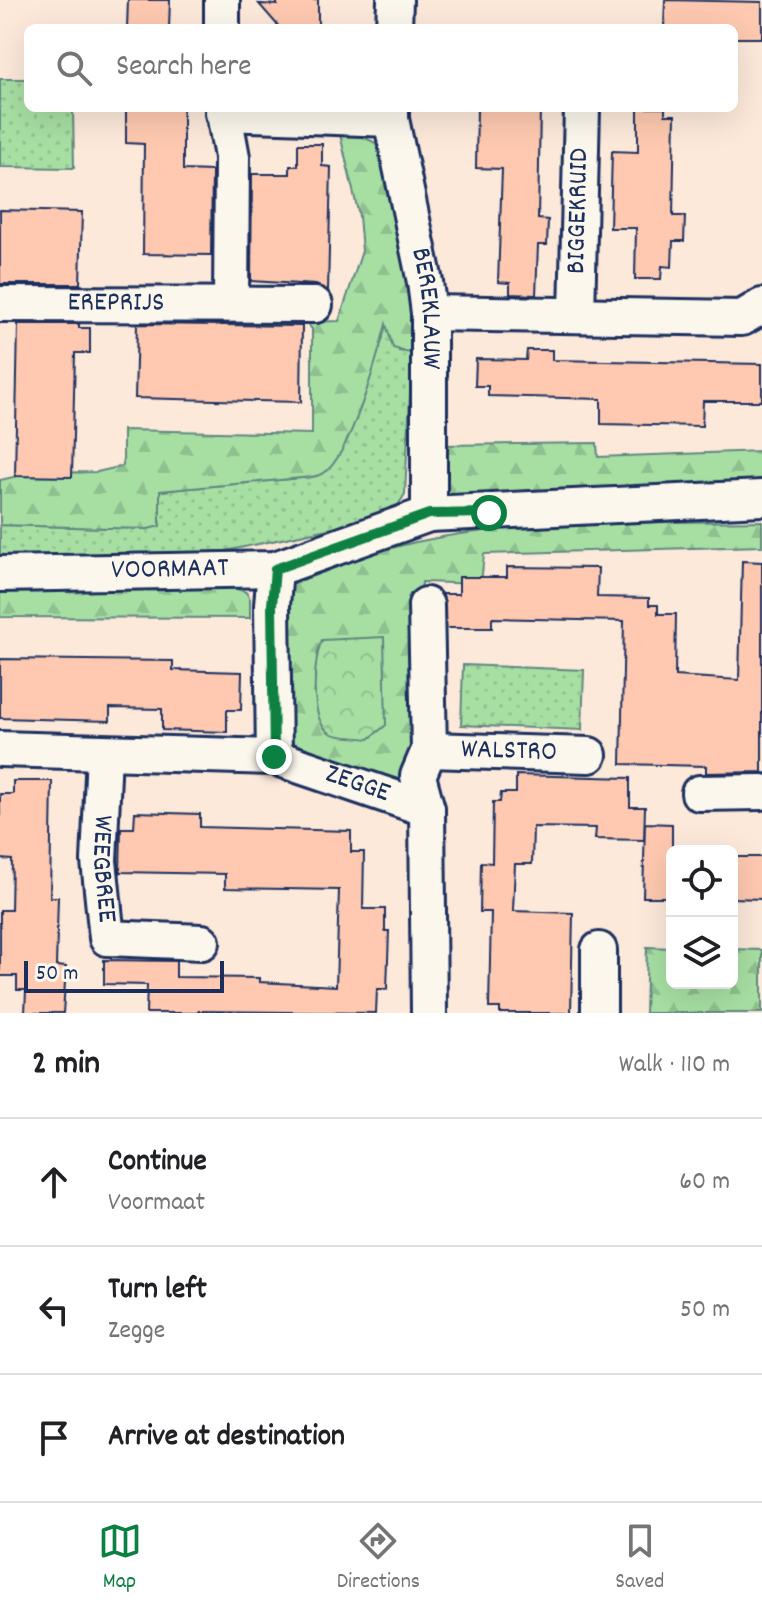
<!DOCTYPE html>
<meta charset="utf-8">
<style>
:root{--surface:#fff;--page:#f6f6f6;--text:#202124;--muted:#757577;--line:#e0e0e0;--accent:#0b8043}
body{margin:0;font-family:Dekko,sans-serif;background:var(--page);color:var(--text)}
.controls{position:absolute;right:24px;bottom:24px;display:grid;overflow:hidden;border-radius:12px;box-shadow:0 8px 32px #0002}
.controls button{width:72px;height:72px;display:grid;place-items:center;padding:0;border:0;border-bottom:2px solid var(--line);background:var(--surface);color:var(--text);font:40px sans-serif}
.scale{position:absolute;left:24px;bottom:20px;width:200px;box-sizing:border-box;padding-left:8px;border:4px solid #1b2f5e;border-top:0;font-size:22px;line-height:28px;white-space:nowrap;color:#1b2f5e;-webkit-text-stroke:6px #fbf7ec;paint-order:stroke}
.stop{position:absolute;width:24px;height:24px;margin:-18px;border:6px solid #0b8043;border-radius:50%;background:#fff}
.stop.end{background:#0b8043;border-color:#fff;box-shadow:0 2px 8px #0008}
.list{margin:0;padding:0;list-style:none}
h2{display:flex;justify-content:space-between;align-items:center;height:104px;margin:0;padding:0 32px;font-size:34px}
h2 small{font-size:26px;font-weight:400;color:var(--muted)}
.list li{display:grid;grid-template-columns:52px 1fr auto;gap:24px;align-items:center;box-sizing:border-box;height:128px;padding:0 32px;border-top:2px solid var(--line)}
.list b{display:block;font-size:30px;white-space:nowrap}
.list p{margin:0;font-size:26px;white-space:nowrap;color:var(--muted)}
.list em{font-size:26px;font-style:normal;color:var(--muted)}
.icon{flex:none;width:44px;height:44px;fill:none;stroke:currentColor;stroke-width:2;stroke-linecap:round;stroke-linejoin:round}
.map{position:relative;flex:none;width:762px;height:1013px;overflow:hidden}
.search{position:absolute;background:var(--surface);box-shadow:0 8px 32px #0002;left:24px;right:24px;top:24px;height:88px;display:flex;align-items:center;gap:20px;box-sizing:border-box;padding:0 28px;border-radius:12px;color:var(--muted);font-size:30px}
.sheet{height:488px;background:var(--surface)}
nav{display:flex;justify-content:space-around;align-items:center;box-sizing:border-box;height:112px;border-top:2px solid var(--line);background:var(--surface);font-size:22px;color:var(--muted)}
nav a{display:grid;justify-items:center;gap:4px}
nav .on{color:var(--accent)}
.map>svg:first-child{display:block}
.grass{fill:url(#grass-dots);stroke:#618780;stroke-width:2}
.forest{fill:url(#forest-firs);stroke:#618780;stroke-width:2}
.park{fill:url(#park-crowns);stroke:#618780;stroke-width:2}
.building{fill:#fec9b0;stroke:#1b2f5e;stroke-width:2}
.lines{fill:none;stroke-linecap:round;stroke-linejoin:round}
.minor-casing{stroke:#1b2f5e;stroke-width:40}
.minor{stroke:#fbf7ec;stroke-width:34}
.route{stroke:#0b8043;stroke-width:10}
.labels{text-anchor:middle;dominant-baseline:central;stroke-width:8;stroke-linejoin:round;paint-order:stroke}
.street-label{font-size:28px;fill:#1b2f5e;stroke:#fbf7ec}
</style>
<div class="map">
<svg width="762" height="1013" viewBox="0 0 762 1013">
<defs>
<pattern id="grass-dots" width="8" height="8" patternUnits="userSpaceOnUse" patternTransform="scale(2)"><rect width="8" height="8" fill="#a7dfa3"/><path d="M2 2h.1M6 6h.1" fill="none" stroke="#8fc08f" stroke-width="1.8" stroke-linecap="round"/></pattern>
<pattern id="forest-firs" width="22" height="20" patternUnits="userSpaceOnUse" patternTransform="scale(2)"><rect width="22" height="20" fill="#a7dfa3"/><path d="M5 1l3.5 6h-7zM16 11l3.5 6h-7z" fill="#8fc08f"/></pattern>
<pattern id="park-crowns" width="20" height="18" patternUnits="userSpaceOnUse" patternTransform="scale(2)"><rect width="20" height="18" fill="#a7dfa3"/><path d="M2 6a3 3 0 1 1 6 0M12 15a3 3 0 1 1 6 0" fill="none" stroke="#8fc08f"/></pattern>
</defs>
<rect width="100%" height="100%" fill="#fce9da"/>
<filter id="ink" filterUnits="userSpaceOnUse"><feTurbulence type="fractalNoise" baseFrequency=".0125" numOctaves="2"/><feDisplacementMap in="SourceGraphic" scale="16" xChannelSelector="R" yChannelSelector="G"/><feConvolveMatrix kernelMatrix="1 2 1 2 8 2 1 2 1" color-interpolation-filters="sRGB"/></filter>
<g filter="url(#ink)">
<path class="grass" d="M0 79H28V108H73L74 168 0 167Z
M386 322 399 351 412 353 405 494 397 507 374 519 198 557 0 560V525L148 529 160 525 159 491 312 477 325 472 382 341Z
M463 665 584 670 582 730 461 725Z"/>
<path class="forest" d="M339 130 350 131 374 142C390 163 410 279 413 310 414 324 413 339 412 353L393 348 386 324C378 356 350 456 324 473 320 475 316 476 312 477L160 491V526L148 529 0 525V480L31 473 97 472 123 466V430L312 434V329L306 322 339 321 362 251 359 216Z
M597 443 598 457 762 451V484L471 498 443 494 442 445Z
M762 521V546L484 554 481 584 422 582 419 608 422 742 403 781H393L274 751 283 588C327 571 370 552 416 542 524 519 651 523 762 521Z
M0 586 234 588 246 592 250 599V618L0 617Z
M647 947 672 948V983H732V949L762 950V1013H645Z"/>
<path class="park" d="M384 637 386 725 369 739C358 737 339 738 330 733 309 721 313 658 322 640Z"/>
<path class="building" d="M128 0H170L169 28H127Z
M277 0H318V28H280L259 4 277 5Z
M665 0 762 2V38H734V28H664Z
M126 108H183V170L212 171 211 255 143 254 144 144 126 143Z
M477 108H540L538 219 548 220 547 245H538L536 295 510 294V283L498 282 502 169 476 168Z
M638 108H665V115H675L673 216H685L684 241H673L672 267 662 266 661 279H635L636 228H610L612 151 638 152Z
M298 144H322V166L331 167 328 291 316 285 251 281 252 174H290V166H298Z
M0 210 82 212 80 284H0Z
M18 324H79V328H90V353H75L72 477 15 476Z
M137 324 302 326 301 402 135 398Z
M527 350H552V360L762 364V401H703L702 426 601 424V399L488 396V386H475L476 359 526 360Z
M742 561 762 562V772L706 773V766L621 764 624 621 492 618V628H446L443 594H459V577H507V567L598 568 597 597 649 598V605H658V614H676L675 676 739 680Z
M0 659 173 661V670L242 672 241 710H227V732L162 730V709L110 708V721L0 718Z
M516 775 630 778V807H645L644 840 595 839 596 828 533 827 532 864H515L513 911 573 913 571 1013H500V1008H489L491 912H480L481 862 492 863 493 802H500L501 793H516Z
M13 781H52L50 897H58L56 966 66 967 63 1013H25L26 990H17V976H0V910H11L12 860 0 859V794H13Z
M135 812 200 814V827L351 831V852H364L363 909H385V931H389L387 989H377L376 1013 198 1011V1013H146L147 985 104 984V960L176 961V977L259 978V982L336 986 339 890 225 888V874L120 872 121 828H134Z
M645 823 672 824V897H643Z
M732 857H762V899L732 898Z"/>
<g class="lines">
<defs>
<g id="minor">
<path d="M222 0V28"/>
<path d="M394 28 395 0"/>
<path d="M223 108 232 157 231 304"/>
<path id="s1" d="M391 108V119L425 282 429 313V514"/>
<path d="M223 113 391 119"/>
<path id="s2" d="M0 304 315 305"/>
<path d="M429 313 742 318 762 306"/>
<path id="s3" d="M577 315 582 108"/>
<path id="s4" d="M0 574 275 569 429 514 762 498"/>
<path d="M426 605 429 750 418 776 427 809 429 1013"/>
<path id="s5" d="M0 749 274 757 427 809"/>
<path id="s6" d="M429 750 589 755"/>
<path id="s7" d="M104 753 99 861 107 938 202 942"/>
<path d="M274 757 272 605 275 569"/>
<path d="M699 793 762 792"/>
<path d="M599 1013V950"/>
</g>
</defs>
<use href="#minor" class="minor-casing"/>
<use href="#minor" class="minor"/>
</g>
</g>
<g class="lines" filter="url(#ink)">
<path class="route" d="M274 757 272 605 275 569 429 514 489 513"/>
</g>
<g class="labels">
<g class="street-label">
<text stroke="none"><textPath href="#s3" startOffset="104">BIGGEKRUID</textPath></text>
<text stroke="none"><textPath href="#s2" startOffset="116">EREPRIJS</textPath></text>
<text stroke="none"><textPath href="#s1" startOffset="204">BEREKLAUW</textPath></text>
<text stroke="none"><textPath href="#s4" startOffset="170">VOORMAAT</textPath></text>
<text stroke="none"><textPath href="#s6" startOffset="80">WALSTRO</textPath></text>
<text stroke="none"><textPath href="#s5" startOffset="362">ZEGGE</textPath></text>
<text stroke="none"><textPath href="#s7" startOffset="116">WEEGBREE</textPath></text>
</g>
</g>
</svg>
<div class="controls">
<button><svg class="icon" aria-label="locate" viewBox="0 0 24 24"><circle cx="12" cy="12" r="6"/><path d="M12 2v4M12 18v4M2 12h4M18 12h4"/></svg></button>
<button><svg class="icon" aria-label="layers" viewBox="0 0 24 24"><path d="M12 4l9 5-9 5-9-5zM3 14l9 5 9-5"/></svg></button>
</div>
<div class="scale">50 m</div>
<div class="stop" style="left:489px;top:513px"></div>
<div class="stop end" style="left:274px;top:757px"></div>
<div class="search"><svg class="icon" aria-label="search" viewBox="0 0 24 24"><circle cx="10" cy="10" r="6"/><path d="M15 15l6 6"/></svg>Search here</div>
</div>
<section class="sheet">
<h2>2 min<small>Walk · 110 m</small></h2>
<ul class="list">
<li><svg class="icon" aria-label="ahead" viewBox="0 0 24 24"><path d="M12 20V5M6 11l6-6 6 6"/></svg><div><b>Continue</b><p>Voormaat</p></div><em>60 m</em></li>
<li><svg class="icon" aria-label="left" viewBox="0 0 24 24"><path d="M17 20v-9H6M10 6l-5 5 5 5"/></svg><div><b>Turn left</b><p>Zegge</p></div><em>50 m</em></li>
<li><svg class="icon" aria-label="arrive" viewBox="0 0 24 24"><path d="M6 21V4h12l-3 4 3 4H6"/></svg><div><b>Arrive at destination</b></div></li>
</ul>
</section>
<nav>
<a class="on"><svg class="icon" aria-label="map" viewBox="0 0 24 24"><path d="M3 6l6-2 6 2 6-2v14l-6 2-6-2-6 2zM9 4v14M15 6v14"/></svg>Map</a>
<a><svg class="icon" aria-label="directions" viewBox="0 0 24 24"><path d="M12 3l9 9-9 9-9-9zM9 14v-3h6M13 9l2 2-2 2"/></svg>Directions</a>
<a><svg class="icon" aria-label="saved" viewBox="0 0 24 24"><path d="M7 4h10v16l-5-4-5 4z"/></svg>Saved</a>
</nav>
